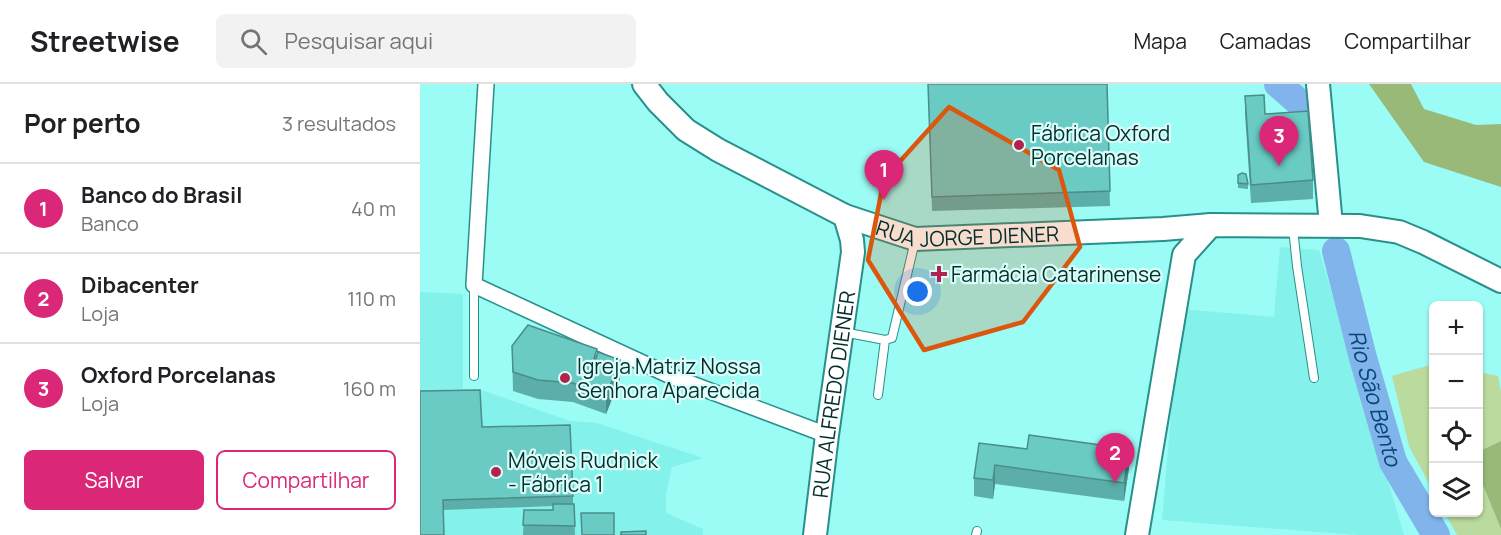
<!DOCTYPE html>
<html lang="pt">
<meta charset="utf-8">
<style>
:root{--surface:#fff;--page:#f2f2f2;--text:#202124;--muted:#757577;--line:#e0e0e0;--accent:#db2777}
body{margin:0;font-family:Manrope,sans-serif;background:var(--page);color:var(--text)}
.controls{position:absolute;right:18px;bottom:18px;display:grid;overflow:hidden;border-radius:9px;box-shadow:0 2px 4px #0004}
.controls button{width:54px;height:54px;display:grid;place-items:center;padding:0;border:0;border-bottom:2px solid var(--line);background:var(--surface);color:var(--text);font:30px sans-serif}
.you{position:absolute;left:498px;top:208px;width:21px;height:21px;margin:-15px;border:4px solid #fff;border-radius:50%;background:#1a73e8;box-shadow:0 0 0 9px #1a73e833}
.badge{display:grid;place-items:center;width:39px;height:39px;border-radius:50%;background:var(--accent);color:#fff;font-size:20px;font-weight:700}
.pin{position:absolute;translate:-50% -50px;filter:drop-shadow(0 2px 3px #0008)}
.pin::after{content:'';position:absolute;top:32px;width:21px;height:18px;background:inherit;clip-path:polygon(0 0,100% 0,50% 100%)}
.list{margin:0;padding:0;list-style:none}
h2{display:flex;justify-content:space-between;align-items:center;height:78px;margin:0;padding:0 24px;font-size:26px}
h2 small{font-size:20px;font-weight:400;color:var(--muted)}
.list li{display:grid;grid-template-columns:39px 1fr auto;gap:18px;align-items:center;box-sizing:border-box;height:90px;padding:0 24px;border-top:2px solid var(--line)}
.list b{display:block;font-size:22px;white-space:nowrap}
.list p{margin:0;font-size:20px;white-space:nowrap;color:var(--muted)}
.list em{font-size:20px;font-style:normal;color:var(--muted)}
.actions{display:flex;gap:12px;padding:18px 24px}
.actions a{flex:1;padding:14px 0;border:2px solid var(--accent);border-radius:9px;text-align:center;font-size:21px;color:var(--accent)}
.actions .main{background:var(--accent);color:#fff}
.icon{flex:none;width:33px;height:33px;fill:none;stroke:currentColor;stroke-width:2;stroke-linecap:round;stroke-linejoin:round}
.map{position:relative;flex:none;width:1081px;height:451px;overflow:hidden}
header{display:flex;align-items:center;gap:36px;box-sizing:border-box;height:84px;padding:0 30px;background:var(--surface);border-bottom:2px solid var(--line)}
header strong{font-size:28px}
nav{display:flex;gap:33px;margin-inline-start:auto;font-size:21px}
.search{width:420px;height:54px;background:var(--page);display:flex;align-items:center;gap:15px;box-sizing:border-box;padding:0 21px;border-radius:9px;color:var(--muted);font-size:22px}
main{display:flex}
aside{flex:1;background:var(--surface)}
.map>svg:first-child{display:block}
.built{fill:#84f2ea}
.green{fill:#bbda9d}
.forest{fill:#98b978}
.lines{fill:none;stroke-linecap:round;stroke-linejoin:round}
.river{stroke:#80b4ea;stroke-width:28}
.lane-casing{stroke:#28908b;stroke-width:10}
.street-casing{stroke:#28908b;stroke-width:18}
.secondary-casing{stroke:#28908b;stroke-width:26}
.lane{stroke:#fff;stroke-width:8}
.street{stroke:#fff;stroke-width:15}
.secondary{stroke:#fff;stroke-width:22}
.wall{fill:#5baea9}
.shaded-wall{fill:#4a8d89}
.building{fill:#6acac4;stroke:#4a8d89;stroke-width:1.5}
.marked{fill:#dc570e;fill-opacity:0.2;stroke:#dc570e;stroke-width:4.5;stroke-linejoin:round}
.poi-dot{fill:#b3224d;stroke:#dafdfa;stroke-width:2}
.labels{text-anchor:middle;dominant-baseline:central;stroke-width:4.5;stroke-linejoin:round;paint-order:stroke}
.poi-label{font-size:21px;fill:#022e2c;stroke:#dafdfa;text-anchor:start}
.street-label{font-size:21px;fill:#022e2c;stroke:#dafdfa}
.water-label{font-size:22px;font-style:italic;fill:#0a4576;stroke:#dafdfa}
</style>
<header>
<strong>Streetwise</strong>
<div class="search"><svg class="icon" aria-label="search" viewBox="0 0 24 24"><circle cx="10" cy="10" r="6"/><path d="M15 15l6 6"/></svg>Pesquisar aqui</div>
<nav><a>Mapa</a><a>Camadas</a><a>Compartilhar</a></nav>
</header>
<main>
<aside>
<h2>Por perto<small>3 resultados</small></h2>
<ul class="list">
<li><span class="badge">1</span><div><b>Banco do Brasil</b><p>Banco</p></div><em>40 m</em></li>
<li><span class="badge">2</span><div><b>Dibacenter</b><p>Loja</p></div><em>110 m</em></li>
<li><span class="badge">3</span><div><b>Oxford Porcelanas</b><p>Loja</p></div><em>160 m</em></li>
</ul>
<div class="actions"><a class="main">Salvar</a><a>Compartilhar</a></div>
</aside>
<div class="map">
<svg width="1081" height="451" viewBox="0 0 1081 451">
<rect width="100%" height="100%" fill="#9bfbf5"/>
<path class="built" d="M860 163 899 166 984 451H938L742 436 760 225 854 233Z
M0 208 43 210V305H59L150 337 177 339 283 374 252 383 246 410V429L283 445V451H0Z"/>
<path class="green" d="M1013 280H1014L1013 407 989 362 972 292Z
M1059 288 1078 292 1081 308V357L1062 366 1061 396 1081 445V451H1037L1025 429 1058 428Z"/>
<path class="forest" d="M949 0H991L1004 25 1056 41 1081 40V103L1004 78Z
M1081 357V445L1061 396 1062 366Z"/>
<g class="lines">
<g class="river">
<path d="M858 0 882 21"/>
<path id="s1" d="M916 167 943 274 973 378 1016 451"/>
</g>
<defs>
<path id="lane" d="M873 144 877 182 894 294
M54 201V292
M423 248 465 256 472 254 495 157
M458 311 465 256
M556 451 557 447"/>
<path id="street" d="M66 0 54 201 253 293 407 351"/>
<g id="secondary">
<path id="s2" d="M224 0 238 18 266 46 298 66 425 132 495 155 743 145 791 141 940 142 979 148 1003 158 1081 197"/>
<path d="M898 0 911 141"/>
<path id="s3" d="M395 451 407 351 433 168 432 156 425 132"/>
<path d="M717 451 764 171 791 141"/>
</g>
</defs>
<use href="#lane" class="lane-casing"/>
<use href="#street" class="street-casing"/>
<use href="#secondary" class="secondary-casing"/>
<use href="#lane" class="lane"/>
<use href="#street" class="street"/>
<use href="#secondary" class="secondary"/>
</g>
<path class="wall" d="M508 0H687L690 122 512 127Z
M825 12 893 96V115L831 119 825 30Z
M818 91 828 100V105L818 104Z
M92 262 177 271 200 295 186 330 153 318 118 315 93 307Z
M62 343 153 412V420H154L155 451H103L104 426H133V422L23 426 0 451Z
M559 359 709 384 704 417 575 400 573 415 554 412V394Z"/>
<path class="shaded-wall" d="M200 276V295L186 330V312Z
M709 365V384L704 417V399Z
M575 381V400L573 415V396Z"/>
<path class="building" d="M508 0H687L690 107 512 113Z
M844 11 845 30 888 27 893 96 831 101 825 12Z
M822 89 826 90 828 100 818 99V91Z
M108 241 177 265 174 274 176 275 178 268 200 276 186 312 153 299 118 296 93 288 92 262Z
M60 306 62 343 150 341 153 412 23 416 24 451H0V307Z
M609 351 709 365 704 399 575 381 573 396 554 394 559 359 607 365Z
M133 420H154L155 442 103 441 104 426H133Z
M161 429H194V451H162Z
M226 447V451H201V448Z"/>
<path class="marked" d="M529 23 639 86 660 163 603 238 504 266 448 176 464 95Z"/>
<g class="poi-dot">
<circle cx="599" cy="61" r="6"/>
<path d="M516 181h6v6h6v6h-6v6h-6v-6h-6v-6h6z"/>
<circle cx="145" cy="294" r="6"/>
<circle cx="76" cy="388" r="6"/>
</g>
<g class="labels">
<g class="poi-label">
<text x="611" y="49">Fábrica Oxford<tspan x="611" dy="24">Porcelanas</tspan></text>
<text x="531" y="190">Farmácia Catarinense</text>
<text x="157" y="282">Igreja Matriz Nossa<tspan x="157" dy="24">Senhora Aparecida</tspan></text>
<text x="88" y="376">Móveis Rudnick<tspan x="88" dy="24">- Fábrica 1</tspan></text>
</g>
<g class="street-label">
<text stroke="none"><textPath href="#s2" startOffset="369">RUA JORGE DIENER</textPath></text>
<text stroke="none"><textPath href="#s3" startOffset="142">RUA ALFREDO DIENER</textPath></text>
</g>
<g class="water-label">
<text stroke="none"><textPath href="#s1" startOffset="152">Rio São Bento</textPath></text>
</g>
</g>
</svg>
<div class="controls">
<button>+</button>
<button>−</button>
<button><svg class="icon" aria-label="locate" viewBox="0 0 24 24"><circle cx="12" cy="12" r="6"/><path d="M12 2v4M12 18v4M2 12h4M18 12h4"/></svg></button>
<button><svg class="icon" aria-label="layers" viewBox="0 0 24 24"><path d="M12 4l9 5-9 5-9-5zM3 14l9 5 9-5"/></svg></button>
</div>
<div class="you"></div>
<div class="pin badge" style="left:464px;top:116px">1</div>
<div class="pin badge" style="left:695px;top:399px">2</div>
<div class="pin badge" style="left:859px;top:82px">3</div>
</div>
</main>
